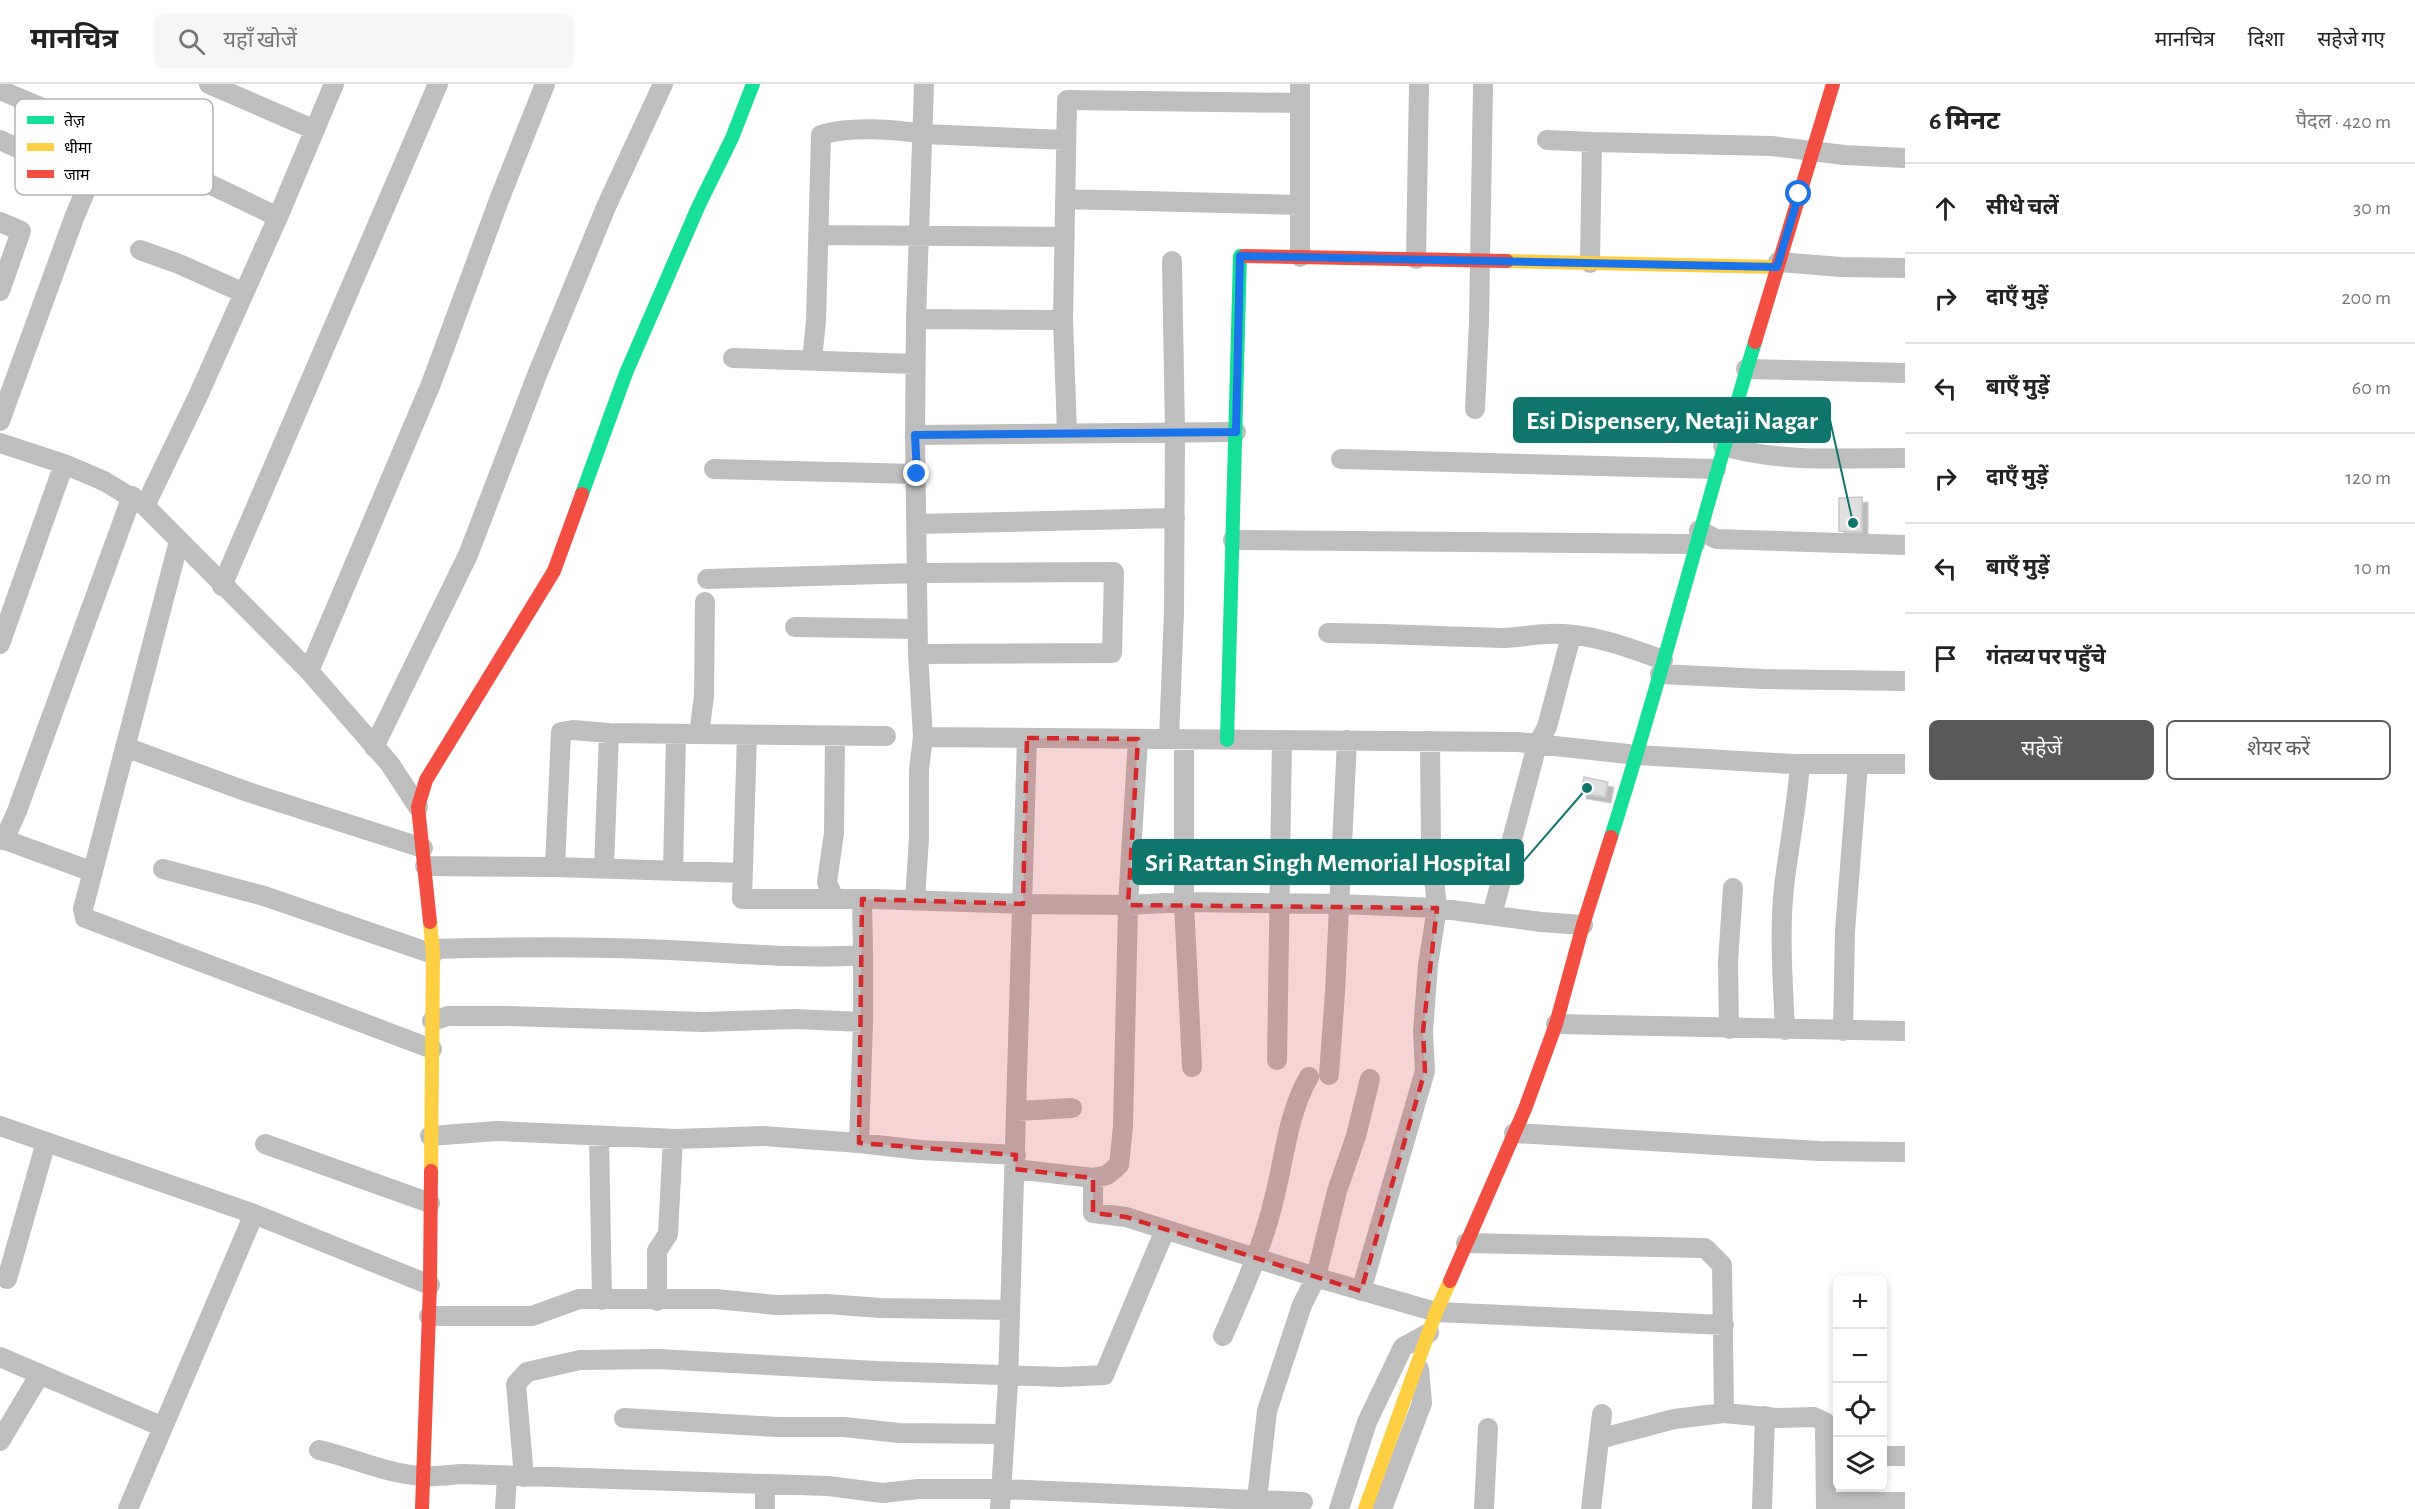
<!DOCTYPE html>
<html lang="hi">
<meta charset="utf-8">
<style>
:root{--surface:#fff;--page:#f6f6f6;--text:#222;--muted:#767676;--line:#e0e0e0;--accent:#595959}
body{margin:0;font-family:"Alegreya Sans","Noto Sans Devanagari",sans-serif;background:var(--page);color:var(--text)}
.controls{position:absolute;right:18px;bottom:18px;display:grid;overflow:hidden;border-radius:9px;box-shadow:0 3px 9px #0003}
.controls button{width:54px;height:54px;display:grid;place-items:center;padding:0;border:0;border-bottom:2px solid var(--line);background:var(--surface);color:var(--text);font:30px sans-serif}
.stop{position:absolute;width:18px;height:18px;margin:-14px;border:4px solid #1a73e8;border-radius:50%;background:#fff}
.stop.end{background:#1a73e8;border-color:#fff;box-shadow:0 2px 6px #0008}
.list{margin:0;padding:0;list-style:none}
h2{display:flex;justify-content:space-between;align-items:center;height:78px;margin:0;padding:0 24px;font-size:26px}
h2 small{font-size:20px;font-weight:400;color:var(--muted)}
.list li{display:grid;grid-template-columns:39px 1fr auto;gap:18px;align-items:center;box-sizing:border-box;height:90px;padding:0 24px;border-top:2px solid var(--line)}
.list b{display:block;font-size:22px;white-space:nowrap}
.list em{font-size:20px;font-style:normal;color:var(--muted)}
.actions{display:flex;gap:12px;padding:18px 24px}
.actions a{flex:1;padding:14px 0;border:2px solid var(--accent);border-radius:9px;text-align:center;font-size:21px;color:var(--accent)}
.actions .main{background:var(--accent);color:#fff}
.icon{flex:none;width:33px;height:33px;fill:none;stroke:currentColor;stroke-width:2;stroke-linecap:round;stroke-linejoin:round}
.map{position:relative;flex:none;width:1905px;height:1425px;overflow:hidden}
header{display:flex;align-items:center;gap:36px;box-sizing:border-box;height:84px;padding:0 30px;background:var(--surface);border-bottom:2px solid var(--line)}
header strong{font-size:28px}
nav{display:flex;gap:33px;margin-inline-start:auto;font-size:21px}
.search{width:420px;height:54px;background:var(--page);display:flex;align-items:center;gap:15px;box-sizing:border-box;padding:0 21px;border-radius:9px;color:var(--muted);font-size:22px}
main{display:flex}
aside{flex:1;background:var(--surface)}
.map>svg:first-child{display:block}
.building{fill:#dfdfdf;stroke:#c7c7c7;stroke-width:1.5;filter:url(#shadow)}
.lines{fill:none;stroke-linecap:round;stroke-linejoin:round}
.street{stroke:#bebebe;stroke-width:20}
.fast{stroke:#16e098;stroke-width:14}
.slow{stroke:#ffcf43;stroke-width:14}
.jam{stroke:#f24e42;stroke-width:14}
.route{stroke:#1a73e8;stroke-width:8}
.marked{fill:#d62828;fill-opacity:0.2;stroke:#d62828;stroke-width:4.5;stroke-dasharray:12 8;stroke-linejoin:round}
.key{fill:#fff;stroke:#b2b2b2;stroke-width:1.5}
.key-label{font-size:16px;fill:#000}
.leader{fill:none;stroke:#0f766e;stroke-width:2}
.callout-dot{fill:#0f766e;stroke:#fff;stroke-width:2}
.callout{fill:#0f766e;stroke:#0f766e;stroke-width:2}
.callout-label{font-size:26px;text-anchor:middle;font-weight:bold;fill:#fff}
</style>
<header>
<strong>मानचित्र</strong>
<div class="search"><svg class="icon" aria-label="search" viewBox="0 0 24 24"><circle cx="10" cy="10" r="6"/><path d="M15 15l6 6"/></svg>यहाँ खोजें</div>
<nav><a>मानचित्र</a><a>दिशा</a><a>सहेजे गए</a></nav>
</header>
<main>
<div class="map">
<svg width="1905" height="1425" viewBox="0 0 1905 1425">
<defs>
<filter id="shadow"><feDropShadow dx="5.5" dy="5.5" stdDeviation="0" flood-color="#0004"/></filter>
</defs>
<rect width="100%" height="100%" fill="#fff"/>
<path class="building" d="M1862 413V448L1839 447V414Z
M1584 693 1608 698 1605 713 1581 709Z"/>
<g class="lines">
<path class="street" d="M209 0 315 46
M1300 0V173
M0 6 109 52 278 133 334 0
M0 56 42 75
M1547 56 1592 58
M1065 115 1299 121
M0 138 21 147 0 207
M818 151 1065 153
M140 166 179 180 244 209
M1416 175 1419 0
M1778 178 1841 183 1905 184
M1590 179 1592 58 1772 62 1844 71 1905 74
M916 235 1063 236
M733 274 915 280
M812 276 816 237 821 51C848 42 895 45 923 50L1066 56
M1746 285 1905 289
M1475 325 1479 238 1483 0
M0 337 74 134 93 89
M1067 349 1063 236 1067 16 1300 19
M915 351 1236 348
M0 359 64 380 104 397 145 422 309 587 390 680 418 723
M1723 362C1781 379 1845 374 1905 374
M1341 375 1716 385
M714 385 917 390
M145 422 198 312 278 133
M916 440 1175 434
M1699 446 1716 455 1905 461
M1233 456 1695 460
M179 457 83 825 85 834 432 965
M707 495 916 489 1114 488 1112 569 918 570
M222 502 438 0
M795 543 917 545
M1328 549C1386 549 1444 553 1502 554 1517 554 1533 550 1548 550 1587 548 1628 563 1663 576
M0 560 64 380
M309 587 431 300 499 116 545 0
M1660 590 1763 595 1905 597
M699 650 704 612 705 518
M747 651 742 815H873L1023 820 1128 821 1184 818 1340 820 1437 824 1541 838 1583 841
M923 653 1518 658 1637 671 1793 680H1905
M1169 655 1174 527 1175 349 1172 177
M1184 655V818L1192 983
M125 663 248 708 423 764
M374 663 468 471 537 291 606 123 663 0
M0 754 93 788
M4 756 17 727 132 412
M425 782 555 783 742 789
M555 783 561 648 573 646 609 649 886 652
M163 785 264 812 433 870
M604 785 609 649
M673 787 676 650
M834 815 827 798 834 749 835 652
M915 816 919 754V686L923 653 918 570 915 351 916 235 924 0
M1492 831 1537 661 1547 643 1571 552
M432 865C502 863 573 862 643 865 716 867 790 876 863 871L862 815
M432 937 448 932H508L704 938 794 935 863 938V871
M1556 940 1905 947
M1729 945 1728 878 1733 804
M1785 946C1783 899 1779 850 1784 803 1789 762 1797 721 1800 680
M1843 947 1845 847 1858 680
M1277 976 1282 656
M1329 991 1335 908 1347 656
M1016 1027 1072 1024
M0 1042 254 1130 430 1201
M1514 1049 1819 1067 1905 1068
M430 1052 497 1047 677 1055 763 1052 859 1059 863 938
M599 1052 602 1216
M859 1059 920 1066 1016 1071
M265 1060 430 1119
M1015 1085 1093 1094 1107 1091 1119 1081 1123 1043 1128 821 1138 655
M1093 1094V1129L1126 1133 1325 1196 1436 1228 1724 1241
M1466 1159 1705 1164 1722 1181 1724 1329 1777 1334 1814 1333 1825 1338 1826 1425
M7 1195 46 1058
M1361 1207 1425 987 1423 947 1428 881 1437 824 1431 763 1430 657
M657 1217V1167L668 1150 673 1055
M429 1232H532L579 1215H716L776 1221 827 1220 881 1224 1010 1226
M1223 1252C1243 1206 1264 1160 1275 1111 1285 1071 1288 1029 1309 993
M0 1273 163 1343
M624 1334 777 1343H844L899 1349 1005 1350
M1599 1355 1674 1335 1724 1329
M0 1357 40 1290
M319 1366C354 1374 387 1390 423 1392 436 1393 449 1391 461 1390L828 1402 883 1409 918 1405H1002L1303 1418
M1882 1372H1905
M524 1393 516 1300 527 1288 580 1276 658 1275 876 1287 1061 1293 1104 1291 1165 1146
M765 1400V1425
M1257 1415 1267 1327 1302 1221 1316 1193 1337 1107 1356 1052 1370 995
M1826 1418H1905
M128 1425 254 1130
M505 1425 507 1392
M1000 1425 1008 1298 1027 654
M1339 1425 1367 1338 1403 1263 1429 1249
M1382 1425 1422 1319 1419 1285
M1484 1425 1488 1344
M1591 1425 1602 1330
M1762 1425 1765 1332"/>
<path class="fast" d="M582 410 626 289 699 121 732 54 753 0
M1227 656 1240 172H1244
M1611 753C1663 590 1705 423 1755 258"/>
<path class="slow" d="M1507 177 1777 183
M430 838 433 870 431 1087
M1365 1425 1436 1228 1450 1197"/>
<path class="jam" d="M1244 172 1507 177
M1755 258 1833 0
M430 838 418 723 426 696 554 487 582 410
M1450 1197 1525 1025 1556 940 1583 841 1611 753
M422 1425 430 1201 431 1087"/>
</g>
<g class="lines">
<path class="route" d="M917 390 915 351 1236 348 1240 172 1777 183 1799 110"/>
</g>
<path class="marked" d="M1027 654 1138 655 1128 821 1437 824 1423 947 1425 987 1361 1207 1126 1133 1093 1129V1094L1015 1085 1016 1071 859 1059 862 815 1023 820Z"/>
<rect x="15" y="15" width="198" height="96" rx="9" class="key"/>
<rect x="27" y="32" width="27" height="8" fill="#16e098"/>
<rect x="27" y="59" width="27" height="8" fill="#ffcf43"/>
<rect x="27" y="86" width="27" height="8" fill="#f24e42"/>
<g class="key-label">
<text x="64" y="42">तेज़</text>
<text x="64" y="69">धीमा</text>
<text x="64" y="96">जाम</text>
</g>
<path class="leader" d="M1853 439L1830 336M1587 704L1523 778"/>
<g class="callout-dot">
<circle cx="1853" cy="439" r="6"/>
<circle cx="1587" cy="704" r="6"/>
</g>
<g class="callout">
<rect x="1514" y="314" width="316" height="44" rx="6"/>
<rect x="1133" y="756" width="390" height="44" rx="6"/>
</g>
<g class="callout-label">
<text x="1672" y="345">Esi Dispensery, Netaji Nagar</text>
<text x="1328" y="787">Sri Rattan Singh Memorial Hospital</text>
</g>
</svg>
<div class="controls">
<button>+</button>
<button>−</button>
<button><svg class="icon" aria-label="locate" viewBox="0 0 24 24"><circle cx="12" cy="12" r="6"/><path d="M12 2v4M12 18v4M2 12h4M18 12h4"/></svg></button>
<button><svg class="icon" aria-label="layers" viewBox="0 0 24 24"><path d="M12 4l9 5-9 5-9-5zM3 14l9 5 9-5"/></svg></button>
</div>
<div class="stop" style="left:1799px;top:110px"></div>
<div class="stop end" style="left:917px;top:390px"></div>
</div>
<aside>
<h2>6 मिनट<small>पैदल · 420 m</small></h2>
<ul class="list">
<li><svg class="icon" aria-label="ahead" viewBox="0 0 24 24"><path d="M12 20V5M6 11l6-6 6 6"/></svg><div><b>सीधे चलें</b></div><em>30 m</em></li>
<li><svg class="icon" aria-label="right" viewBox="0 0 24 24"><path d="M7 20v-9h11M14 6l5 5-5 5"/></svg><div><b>दाएँ मुड़ें</b></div><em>200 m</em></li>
<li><svg class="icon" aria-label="left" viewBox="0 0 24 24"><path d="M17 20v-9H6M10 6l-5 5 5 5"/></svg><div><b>बाएँ मुड़ें</b></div><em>60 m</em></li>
<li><svg class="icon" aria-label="right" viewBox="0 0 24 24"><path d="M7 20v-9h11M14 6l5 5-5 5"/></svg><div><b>दाएँ मुड़ें</b></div><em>120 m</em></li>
<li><svg class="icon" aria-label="left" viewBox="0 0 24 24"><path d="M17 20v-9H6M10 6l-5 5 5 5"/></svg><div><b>बाएँ मुड़ें</b></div><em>10 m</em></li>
<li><svg class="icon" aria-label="arrive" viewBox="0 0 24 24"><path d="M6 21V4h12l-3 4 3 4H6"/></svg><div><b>गंतव्य पर पहुँचे</b></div></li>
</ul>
<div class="actions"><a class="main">सहेजें</a><a>शेयर करें</a></div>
</aside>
</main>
